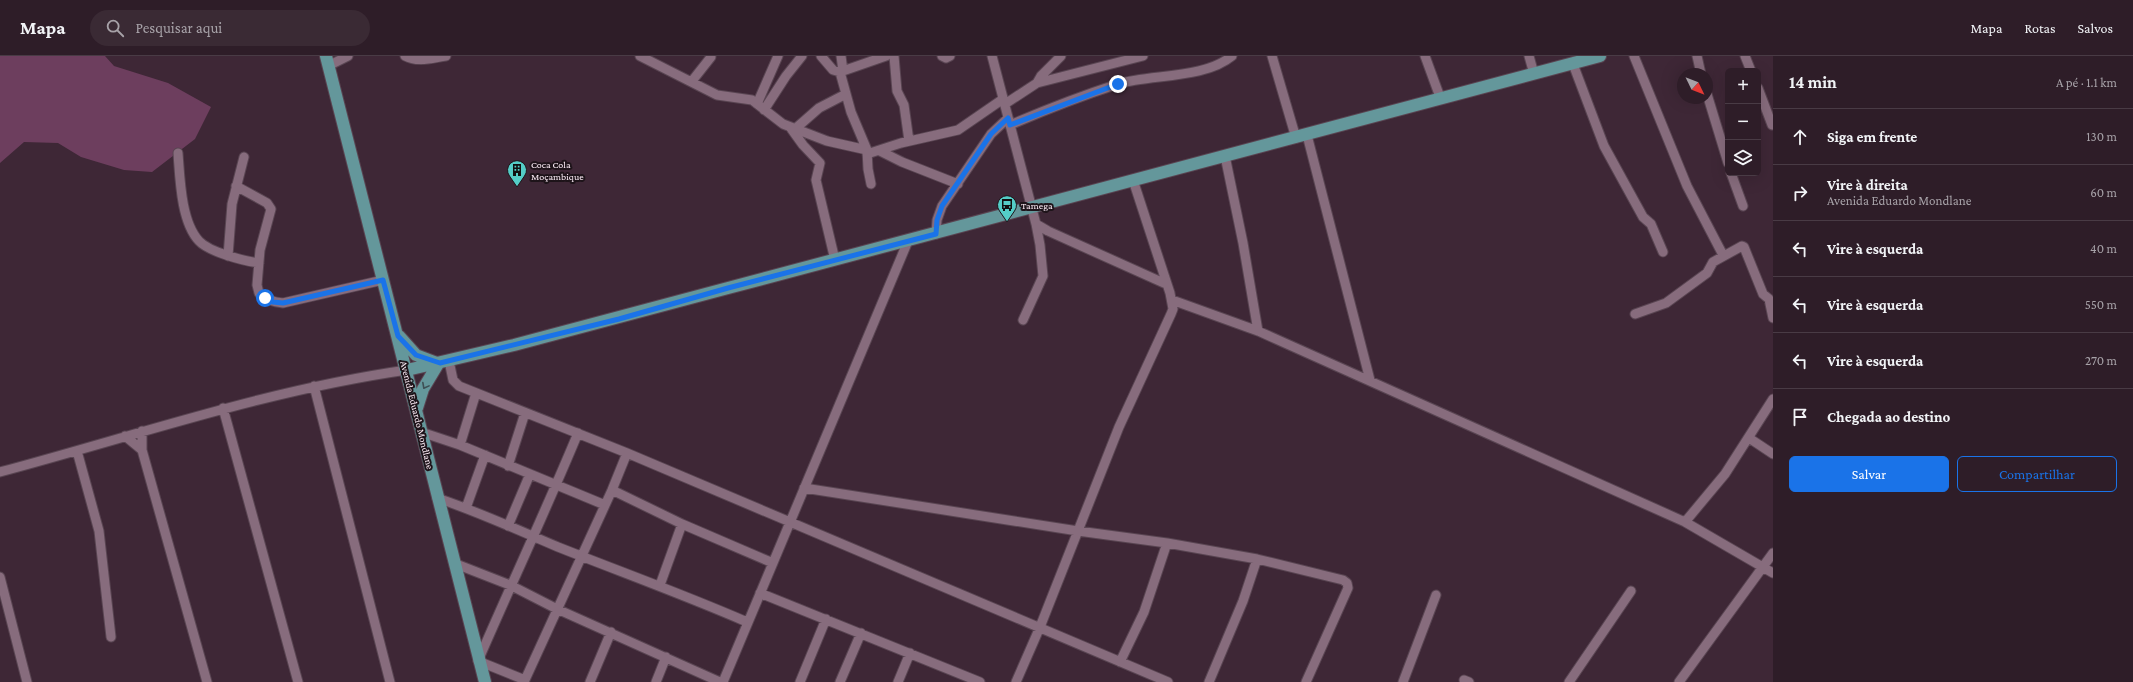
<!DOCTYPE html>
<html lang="pt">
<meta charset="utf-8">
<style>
:root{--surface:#2e1d28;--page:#3a2a34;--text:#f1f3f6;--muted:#a7a2a8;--line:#493b45;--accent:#1a73e8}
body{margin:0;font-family:"Crimson Pro",serif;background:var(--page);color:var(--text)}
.controls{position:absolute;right:12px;top:12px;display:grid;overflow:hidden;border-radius:6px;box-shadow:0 4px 16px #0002}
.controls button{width:36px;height:36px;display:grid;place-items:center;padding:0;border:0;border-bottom:1px solid var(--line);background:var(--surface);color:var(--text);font:20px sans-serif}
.compass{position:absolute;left:1677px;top:12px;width:36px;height:36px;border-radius:50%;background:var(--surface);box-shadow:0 4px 16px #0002;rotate:133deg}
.stop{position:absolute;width:12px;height:12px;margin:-9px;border:3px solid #1a73e8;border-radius:50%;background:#fff}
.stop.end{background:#1a73e8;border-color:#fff;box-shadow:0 1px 4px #0008}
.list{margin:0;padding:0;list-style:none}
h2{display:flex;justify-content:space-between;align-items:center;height:52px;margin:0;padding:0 16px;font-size:17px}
h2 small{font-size:13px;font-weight:400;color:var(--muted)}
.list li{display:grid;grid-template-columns:26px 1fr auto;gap:12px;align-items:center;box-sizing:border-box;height:56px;padding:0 16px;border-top:1px solid var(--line)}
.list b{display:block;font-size:15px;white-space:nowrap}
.list p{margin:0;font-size:13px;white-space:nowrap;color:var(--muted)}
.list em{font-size:13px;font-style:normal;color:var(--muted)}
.actions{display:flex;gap:8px;padding:12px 16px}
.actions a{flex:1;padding:9px 0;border:1px solid var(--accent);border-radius:6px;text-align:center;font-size:14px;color:var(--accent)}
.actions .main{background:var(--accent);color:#fff}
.icon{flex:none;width:22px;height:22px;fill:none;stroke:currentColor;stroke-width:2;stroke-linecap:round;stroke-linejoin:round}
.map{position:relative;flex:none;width:1773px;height:626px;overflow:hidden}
header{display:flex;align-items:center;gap:24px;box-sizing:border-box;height:56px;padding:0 20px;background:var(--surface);border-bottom:1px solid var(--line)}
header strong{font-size:19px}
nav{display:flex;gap:22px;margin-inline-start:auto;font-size:14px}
.search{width:280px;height:36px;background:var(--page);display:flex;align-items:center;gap:10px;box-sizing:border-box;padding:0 14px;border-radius:22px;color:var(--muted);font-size:15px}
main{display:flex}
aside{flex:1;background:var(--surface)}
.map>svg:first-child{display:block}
.green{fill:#6d3e5e}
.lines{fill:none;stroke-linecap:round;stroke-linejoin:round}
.minor-casing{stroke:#594552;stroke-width:11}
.major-casing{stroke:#594552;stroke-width:14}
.minor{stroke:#876c7d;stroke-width:9}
.major{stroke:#64979b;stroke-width:12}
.oneway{stroke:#3e4f54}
.route{stroke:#1a73e8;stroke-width:5}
.labels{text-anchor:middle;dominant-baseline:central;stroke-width:4;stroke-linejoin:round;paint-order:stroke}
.poi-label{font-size:10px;fill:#ffeff9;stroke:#1e141a;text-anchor:start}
.street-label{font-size:10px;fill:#ffeff9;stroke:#1e141a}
</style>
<header>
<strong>Mapa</strong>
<div class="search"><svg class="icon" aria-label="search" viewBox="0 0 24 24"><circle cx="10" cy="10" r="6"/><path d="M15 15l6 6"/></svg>Pesquisar aqui</div>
<nav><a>Mapa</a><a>Rotas</a><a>Salvos</a></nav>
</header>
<main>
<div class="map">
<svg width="1773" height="626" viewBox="0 0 1773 626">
<rect width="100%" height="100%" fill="#3e2736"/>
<path class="green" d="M0 0H105L114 10 168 27 211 51 195 83 152 116 124 114 81 101 58 87 24 86 0 107Z"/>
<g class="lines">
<defs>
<path id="minor" d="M405 0C418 7 432 2 446 0
M640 0 717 39 752 44 783 68 827 85 867 94
M821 0 833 14 840 16 886 0
M841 0 843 15
M894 0 897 35 904 49 909 85
M942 0 946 2 950 0
M992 0 1036 168 1048 175 1166 228
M1272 0 1296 82
M1425 0 1440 41
M1529 0 1534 18
M1634 0 1687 130 1723 199
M1697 0 1701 18
M1745 0 1751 15
M1573 8 1604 90 1643 161 1651 168 1663 196
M328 10 348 0
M840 16 851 56 867 94 868 113 871 128
M692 25 711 1
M1037 27 1041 20 1061 0
M1758 32 1772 69
M1707 38 1728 107
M757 48 778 0
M1005 48 1037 27 1143 0
M764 54 786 20 802 0
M1010 69C1045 54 1081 40 1118 28 1152 18 1204 23 1232 0
M790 71 803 89 820 107 816 124 835 204
M795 73 819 52 846 38
M1307 79 1370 324
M880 95 902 106 958 128
M178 97C180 123 181 166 199 185 209 196 244 205 259 207
M867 98 901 87 958 74 1003 43
M1225 100 1243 187 1258 275
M1731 117 1743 150
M236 130 267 147 271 153 260 194 257 229 259 237C267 244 273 246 283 247L383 224
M936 178 937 164 942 150 991 78 1008 62
M228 200 232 148 244 101
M1172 244 1258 275 1685 466
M1635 258 1666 247 1707 217 1713 206 1742 190 1744 191 1763 238 1769 243 1773 262
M1023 264 1043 220 1040 189 1036 168
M449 305 453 324 459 330 627 397 1168 626
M314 330 390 626
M1773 343 1725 418 1685 466 1773 517
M223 352 298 626
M142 375V394L207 626
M421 376 460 389 605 449
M125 380 142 394
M1749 382 1773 398
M460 389 476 337
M77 395 99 475 111 581
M508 410 525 357
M0 416C135 380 267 334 407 314
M804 432 1078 475 1167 487 1257 503 1343 524 1347 527 1348 532 1306 626
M612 434 682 468 773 507
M437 442C479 456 518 474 558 491 621 516 685 539 747 566
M466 452 485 399
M508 470 530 418
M456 508 510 529 557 553 720 626
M0 521 27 626
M660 529 682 468
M760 537 980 626
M1120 606 1144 556 1167 487
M525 624 478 605C511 529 546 454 578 377
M1464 624 1469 626
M524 626 612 434 627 397
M590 626 611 576
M656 626 666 601
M723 626 908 185
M800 626 826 563
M840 626 861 577
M898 626 910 597
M1016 626 1040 571 1119 371 1171 258 1173 253 1170 237 1133 124
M1209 626 1243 545 1257 503
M1403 626 1436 539
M1569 626 1631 535
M1679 626 1773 497"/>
<path id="major" d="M326 0 485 626
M399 280 416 299 437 307
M407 314 514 289 728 232 1600 0
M417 352 423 333 438 308"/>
</defs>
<use href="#minor" class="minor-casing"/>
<use href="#major" class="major-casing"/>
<use href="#minor" class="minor"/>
<use href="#major" class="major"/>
</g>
<defs><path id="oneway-chevron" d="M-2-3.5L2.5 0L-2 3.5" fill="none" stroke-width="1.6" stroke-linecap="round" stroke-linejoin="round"/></defs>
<use class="oneway" href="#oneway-chevron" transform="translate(425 330) rotate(118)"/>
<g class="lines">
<path class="route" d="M265 242 273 246 283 247 383 224 398 280 416 299 440 307 619 263 728 232 936 178 937 164 942 150 991 78 1008 62 1010 69 1118 28"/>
</g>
<defs>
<symbol id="building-pin" viewBox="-11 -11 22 30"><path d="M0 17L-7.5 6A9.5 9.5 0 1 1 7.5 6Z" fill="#54cdc7" stroke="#1e141a"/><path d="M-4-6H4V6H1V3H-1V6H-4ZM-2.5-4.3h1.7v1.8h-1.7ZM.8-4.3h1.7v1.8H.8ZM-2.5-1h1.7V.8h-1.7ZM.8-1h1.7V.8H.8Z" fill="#111"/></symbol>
<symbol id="bus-pin" viewBox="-11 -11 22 30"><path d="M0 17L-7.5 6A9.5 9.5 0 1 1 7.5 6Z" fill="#54cdc7" stroke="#1e141a"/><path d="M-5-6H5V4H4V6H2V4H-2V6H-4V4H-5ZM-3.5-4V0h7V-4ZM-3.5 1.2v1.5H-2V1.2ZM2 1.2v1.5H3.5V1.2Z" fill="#111"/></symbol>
</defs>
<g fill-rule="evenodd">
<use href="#building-pin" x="506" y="103" width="22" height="30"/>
<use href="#bus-pin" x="996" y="138" width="22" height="30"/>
</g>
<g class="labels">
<g class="poi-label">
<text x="531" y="108">Coca Cola<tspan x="531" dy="12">Moçambique</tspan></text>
<text x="1021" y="149">Tamega</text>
</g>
<g class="street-label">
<text transform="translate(417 359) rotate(76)">Avenida Eduardo Mondlane</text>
</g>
</g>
</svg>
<div class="controls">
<button>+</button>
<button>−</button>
<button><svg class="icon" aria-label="layers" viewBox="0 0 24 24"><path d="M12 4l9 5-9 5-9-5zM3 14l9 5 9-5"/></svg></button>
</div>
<svg class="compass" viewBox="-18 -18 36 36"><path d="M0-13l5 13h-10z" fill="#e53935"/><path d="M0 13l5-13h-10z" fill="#a7a2a8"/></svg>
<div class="stop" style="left:265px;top:242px"></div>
<div class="stop end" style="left:1118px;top:28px"></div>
</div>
<aside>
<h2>14 min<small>A pé · 1.1 km</small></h2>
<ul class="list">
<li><svg class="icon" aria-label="ahead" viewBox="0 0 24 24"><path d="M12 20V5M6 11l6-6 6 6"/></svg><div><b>Siga em frente</b></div><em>130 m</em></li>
<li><svg class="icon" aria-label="right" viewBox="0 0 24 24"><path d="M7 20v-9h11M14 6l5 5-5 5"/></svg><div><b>Vire à direita</b><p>Avenida Eduardo Mondlane</p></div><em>60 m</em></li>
<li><svg class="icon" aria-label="left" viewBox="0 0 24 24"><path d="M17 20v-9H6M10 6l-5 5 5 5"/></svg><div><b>Vire à esquerda</b></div><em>40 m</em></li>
<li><svg class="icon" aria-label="left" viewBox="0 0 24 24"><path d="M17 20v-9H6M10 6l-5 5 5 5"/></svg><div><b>Vire à esquerda</b></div><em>550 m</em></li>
<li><svg class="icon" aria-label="left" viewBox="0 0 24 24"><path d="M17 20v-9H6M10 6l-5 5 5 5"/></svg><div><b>Vire à esquerda</b></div><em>270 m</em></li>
<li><svg class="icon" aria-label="arrive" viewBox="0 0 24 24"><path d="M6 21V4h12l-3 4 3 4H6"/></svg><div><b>Chegada ao destino</b></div></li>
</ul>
<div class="actions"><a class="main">Salvar</a><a>Compartilhar</a></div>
</aside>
</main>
